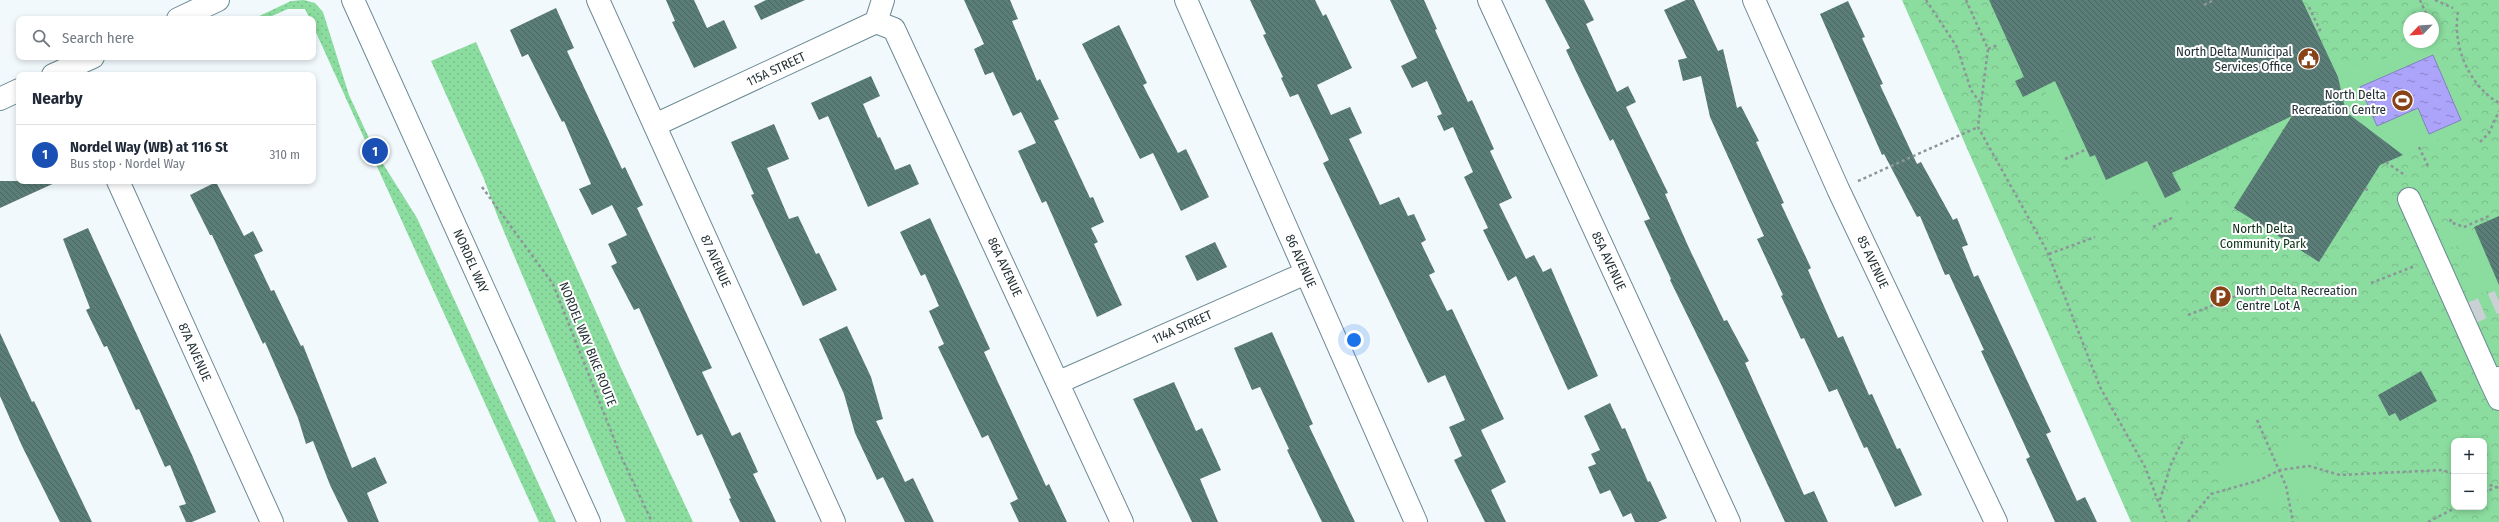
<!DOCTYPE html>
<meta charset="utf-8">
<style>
:root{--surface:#fff;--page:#f6f6f7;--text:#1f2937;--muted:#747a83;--line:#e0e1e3;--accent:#874218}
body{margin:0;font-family:"Fira Sans Condensed",sans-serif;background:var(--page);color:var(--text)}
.controls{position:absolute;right:12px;bottom:12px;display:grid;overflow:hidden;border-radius:8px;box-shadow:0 2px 6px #0003}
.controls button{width:36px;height:36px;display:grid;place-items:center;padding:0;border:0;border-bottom:1px solid var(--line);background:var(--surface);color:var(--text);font:20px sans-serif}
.compass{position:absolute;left:2403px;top:12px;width:36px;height:36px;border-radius:50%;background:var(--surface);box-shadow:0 2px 6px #0003;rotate:245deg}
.you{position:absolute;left:1354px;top:340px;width:14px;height:14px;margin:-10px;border:3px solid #fff;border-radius:50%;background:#1a73e8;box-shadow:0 0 0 6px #1a73e833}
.badge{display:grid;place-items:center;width:26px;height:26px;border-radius:50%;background:var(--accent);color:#fff;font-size:13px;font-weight:700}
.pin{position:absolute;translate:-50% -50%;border:2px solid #fff;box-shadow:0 1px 4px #0006}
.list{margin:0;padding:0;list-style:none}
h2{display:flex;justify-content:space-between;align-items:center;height:52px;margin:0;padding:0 16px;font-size:17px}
h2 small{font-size:13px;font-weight:400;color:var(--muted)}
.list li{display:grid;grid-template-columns:26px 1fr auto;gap:12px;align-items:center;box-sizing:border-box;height:60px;padding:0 16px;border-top:1px solid var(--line)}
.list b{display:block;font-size:15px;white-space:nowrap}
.list p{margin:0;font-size:13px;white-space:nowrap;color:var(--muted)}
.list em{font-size:13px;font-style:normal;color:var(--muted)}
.icon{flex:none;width:22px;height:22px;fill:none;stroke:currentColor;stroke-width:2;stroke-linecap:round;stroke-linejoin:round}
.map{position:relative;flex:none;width:2499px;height:522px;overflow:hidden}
.search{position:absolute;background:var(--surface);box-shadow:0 2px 6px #0003;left:16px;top:16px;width:300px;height:44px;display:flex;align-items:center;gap:10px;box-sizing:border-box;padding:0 14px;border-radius:8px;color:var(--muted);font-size:15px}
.panel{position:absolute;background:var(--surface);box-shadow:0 2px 6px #0003;left:16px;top:72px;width:300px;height:112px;border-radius:8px}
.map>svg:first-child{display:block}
.grass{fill:url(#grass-dots)}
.park{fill:url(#park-crowns);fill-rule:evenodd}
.garden{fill:#8bdc9f}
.water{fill:url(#water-ripples);stroke:#8381bf}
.building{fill:url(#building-back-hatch)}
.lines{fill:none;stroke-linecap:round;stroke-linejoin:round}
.minor-tunnel{stroke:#c9d1d4;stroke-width:22;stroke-dasharray:22 11;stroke-linecap:butt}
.minor-casing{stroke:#6b8a95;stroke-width:24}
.major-casing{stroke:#6b8a95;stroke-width:24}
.path{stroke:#8b9699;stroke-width:2.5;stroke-dasharray:3 3;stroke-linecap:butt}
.minor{stroke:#fff;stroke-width:22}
.major{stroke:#fff;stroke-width:22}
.labels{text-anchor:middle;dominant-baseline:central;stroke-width:4;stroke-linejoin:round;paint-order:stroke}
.poi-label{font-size:13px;fill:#233135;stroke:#fff;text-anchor:end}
.street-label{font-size:13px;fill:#233135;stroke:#fff}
.park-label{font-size:13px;fill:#0d3219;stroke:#fff}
</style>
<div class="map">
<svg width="2499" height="522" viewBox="0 0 2499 522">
<defs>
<pattern id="grass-dots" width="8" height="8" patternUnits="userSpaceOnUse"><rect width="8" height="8" fill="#8bdc9f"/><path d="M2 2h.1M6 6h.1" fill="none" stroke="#78bd8a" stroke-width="1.8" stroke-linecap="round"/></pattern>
<pattern id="park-crowns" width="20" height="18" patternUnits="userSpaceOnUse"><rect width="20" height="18" fill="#8bdc9f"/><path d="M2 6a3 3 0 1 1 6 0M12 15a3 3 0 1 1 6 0" fill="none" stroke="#78bd8a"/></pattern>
<pattern id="water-ripples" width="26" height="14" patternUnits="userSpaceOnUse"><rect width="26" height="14" fill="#aca3fa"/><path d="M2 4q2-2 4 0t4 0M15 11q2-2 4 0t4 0" fill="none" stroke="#8c85cb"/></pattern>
<pattern id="building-back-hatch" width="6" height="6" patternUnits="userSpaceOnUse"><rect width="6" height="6" fill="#5b7d78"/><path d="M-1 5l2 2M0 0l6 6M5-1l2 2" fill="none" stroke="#4b6763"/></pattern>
</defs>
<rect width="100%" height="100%" fill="#f2f9fc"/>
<path class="grass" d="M304 0 315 3 323 12 349 95 375 151 417 218 556 522H539L313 26V19H310L305 9H288L265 19H253L291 1Z
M476 42 621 368 693 522H626L497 215 484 179 431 61Z"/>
<path class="park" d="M1902 0H2499V522H2131ZM2409 18H2433V42H2409ZM2454 441H2484V507H2454Z"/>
<path class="garden" d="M2409 37V42H2433V39L2471 125 2380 166 2364 191 2338 77 2331 63 2365 67 2407 49 2403 40Z
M2055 81 2106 179 2147 161 2165 198 2181 190 2174 175 2187 169 2194 184 2181 190 2187 204 2171 211 2172 214 2161 219 2147 185 2109 200 2096 170 2082 175 2043 87Z
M2275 128 2281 133 2234 208 2319 262C2289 243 2258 224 2228 204Z
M2441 223 2468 233 2474 229 2499 286 2466 300 2464 297 2476 269 2469 265 2471 257 2464 254 2466 246 2458 242 2455 248 2451 246 2448 253 2436 225Z
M2295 443 2307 445 2313 450 2320 483 2317 492 2286 503 2243 496 2237 492 2229 481 2218 475 2221 468 2230 461 2257 456Z"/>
<path class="water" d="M2433 55 2461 120 2429 134 2418 108 2377 126 2360 87Z"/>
<path class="building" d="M666 0H694L707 28 724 20 737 48 694 68 672 22 675 21Z
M766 0H805L761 20 754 6Z
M964 0H1010L1018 19 1012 21 1037 81 1040 79 1059 119 1054 121 1090 198 1093 197 1104 222 1091 228 1098 242 1094 244 1122 305 1097 317 1046 201 1042 203 1018 151 1036 143 1021 112 1013 116 993 72 985 75 974 49 984 44Z
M1250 0H1315L1323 16 1326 14 1352 68 1317 85 1331 115 1350 107 1362 133 1349 139 1380 205 1399 197 1408 216 1414 214 1426 240 1421 243 1435 272 1429 275 1447 311 1452 309 1504 419 1481 430 1506 482 1491 490 1506 522H1485L1454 460 1462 456 1449 427 1465 420 1445 375 1428 383 1323 163 1329 160 1298 94 1290 97 1281 78 1283 77 1263 35 1266 34Z
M1390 0H1424L1437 29 1435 30 1468 102 1472 100 1494 149 1490 151 1512 198 1499 204 1526 259 1534 255 1543 272 1551 268 1598 376 1568 390 1516 276 1508 281 1483 230 1488 228 1464 177 1473 172 1453 127 1444 131 1437 116 1442 114 1427 81 1412 88 1401 66 1417 58Z
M1545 0H1584L1594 20 1586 24 1617 92 1628 86 1636 102 1626 107 1668 193 1665 194 1689 248 1724 321 1727 320 1749 361 1745 363 1804 495 1814 491 1828 522H1785L1721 384 1670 280 1671 279 1644 221 1650 219 1613 139 1610 141 1583 86 1566 50 1570 48Z
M1686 0H1694L1718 51 1723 49 1737 108 1741 106 1759 141 1756 142 1784 203 1781 204 1811 268 1808 270 1838 338 1843 336 1869 395 1872 394 1897 449 1900 448 1922 495 1895 507 1867 447 1864 448 1837 389 1829 392 1804 338 1801 339 1781 296 1783 295 1757 239 1764 236 1710 117 1701 76 1683 81 1678 60 1687 58 1664 10Z
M1989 0H2302L2338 77 2346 112 2403 155 2380 165 2319 262 2234 208 2292 116 2172 173 2181 190 2165 198 2147 161 2106 180 2095 155 2090 157 2055 81 2023 97 2015 81 2024 77Z
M1848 1 1865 37 1862 38 1883 84 1880 85 1917 164 1921 162 1953 220 1957 218 1968 245 1962 247 1974 277 1978 275 2051 432 2046 434 2077 501 2085 497 2097 522H2055L2026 459 2030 457 1981 351 1984 350 1949 274 1945 275 1920 216 1917 217 1884 154 1882 155 1820 14Z
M556 8 574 48 567 51 622 169 625 167 643 205 637 208 712 368 702 372 732 436 740 432 758 472 753 474 776 522H740L729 499 731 498 702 434 697 436 639 308 634 310 611 266 617 263 608 244 627 235 612 205 592 215 579 189 591 184 564 121 562 122 528 54 522 57 510 30Z
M1119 25 1147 83 1143 85 1178 153 1186 149 1209 197 1181 211 1153 153 1140 159 1082 44Z
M871 76 880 96 863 104 878 138 880 137 895 170 910 164 919 184 868 207 828 116 819 120 811 103Z
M774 124 789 159 767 168 789 219 798 216 816 254 819 253 837 290 803 306 751 195 754 194 731 142Z
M0 181H59L0 208Z
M216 182 244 236 253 231 263 251 254 255 271 291 274 290 301 346 303 345 352 468 375 457 387 483 367 493 379 522H348L330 485 313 441 306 444 298 418 265 342 263 344 212 235H210L190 195Z
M2499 216V285L2474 227Z
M930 218 990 349 984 352 1046 486 1049 484 1067 522H1019L1010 503 1018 499 988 435 982 438 938 347 944 344 929 311 939 306 925 274 921 276 900 232Z
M88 228 192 455 216 512 192 522H186L179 506 186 504 170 465 165 467 139 409 136 410 107 346 104 347 86 310 90 308 63 239Z
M1215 242 1227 267 1197 281 1185 256Z
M847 326 871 377 883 419 876 421 905 482 913 478 934 522H905L883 477 877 480 855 433 844 394 819 339Z
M1272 332 1313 424 1309 426 1355 522H1322L1287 450 1289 449 1260 387 1252 390 1234 348Z
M0 333 32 402 34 401 92 522H60L22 446 0 396Z
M2421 371 2437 401 2400 421 2395 413 2389 416 2378 395Z
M1174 382 1196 431 1202 428 1221 470 1200 479 1218 522H1192L1133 399Z
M1610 403 1622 429 1625 428 1648 482 1650 481 1667 518 1658 522H1635L1631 513 1623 517 1610 490 1600 494 1588 467 1596 464 1591 454 1600 450 1584 416Z"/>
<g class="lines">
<path class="minor-tunnel" d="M2462 317 2499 301"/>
<defs>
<path id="minor" d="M598 0 834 522
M1186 0 1416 522
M1489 0 1729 522
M1754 0 1838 189 1996 522
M178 19 218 0
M876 22 894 29 1122 522
M53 75 93 57
M0 99 19 90
M655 125 876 22 883 0
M118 181 272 522
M2409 199 2491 382 2499 378
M1059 382 1306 273
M2491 382 2499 399"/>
<path id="major" d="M353 0 589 522"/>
</defs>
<use href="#minor" class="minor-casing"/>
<use href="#major" class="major-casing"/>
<path class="path" d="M1926 0 1957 47 1971 90 1981 104
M1966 0 1988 49 1978 127 2047 251 2100 387 2145 467 2166 522
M2420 0 2428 18
M2435 0 2453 8
M2204 5 2214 0
M2309 7 2320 30 2316 32
M2458 12C2452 45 2469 86 2499 103
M1988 49 1998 45
M2480 142 2489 133 2499 111
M2419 147 2428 166
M2065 159 2087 149
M2386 162 2406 176
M1858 181 1978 127
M482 187 553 284 620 454 652 522
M2366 188 2368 194
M2451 219 2450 222 2464 227 2489 216
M2153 227 2174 217
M2049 254 2095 237
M2371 283 2415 266
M2327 296 2338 292 2335 287
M2188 315 2252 290
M2257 420 2286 486 2293 522
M2484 483 2499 488
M2484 493 2496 487
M2160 500 2171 464 2184 438
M2188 522 2211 494 2260 480 2280 470 2309 466 2340 475 2442 470 2454 474
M2428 522 2457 507"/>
<use href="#minor" class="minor"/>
<use href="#major" class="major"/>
</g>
<defs>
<symbol id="civic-disc" viewBox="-11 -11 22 22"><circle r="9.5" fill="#874218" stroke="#fff"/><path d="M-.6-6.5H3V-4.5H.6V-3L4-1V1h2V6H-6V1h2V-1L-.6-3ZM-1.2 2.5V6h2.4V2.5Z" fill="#fff"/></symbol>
<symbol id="stadium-disc" viewBox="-11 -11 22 22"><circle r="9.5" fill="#874218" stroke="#fff"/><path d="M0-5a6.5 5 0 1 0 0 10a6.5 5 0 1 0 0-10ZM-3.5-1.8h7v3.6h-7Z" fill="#fff"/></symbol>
<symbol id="parking-disc" viewBox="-11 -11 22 22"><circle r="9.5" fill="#874218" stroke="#fff"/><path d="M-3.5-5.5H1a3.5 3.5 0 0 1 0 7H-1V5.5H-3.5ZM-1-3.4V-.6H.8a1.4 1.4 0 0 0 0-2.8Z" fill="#fff"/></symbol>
</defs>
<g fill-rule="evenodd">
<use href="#civic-disc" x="2296" y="46" width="25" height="25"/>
<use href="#stadium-disc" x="2390" y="88" width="25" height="25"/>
<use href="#parking-disc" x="2208" y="284" width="25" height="25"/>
</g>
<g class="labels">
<g class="poi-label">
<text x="2292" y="51">North Delta Municipal<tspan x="2292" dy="15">Services Office</tspan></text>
<text x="2386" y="94">North Delta<tspan x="2386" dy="15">Recreation Centre</tspan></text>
<text x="2236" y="290" text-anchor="start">North Delta Recreation<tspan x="2236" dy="15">Centre Lot A</tspan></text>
</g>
<g class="street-label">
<text transform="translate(776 69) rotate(-25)">115A STREET</text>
<text transform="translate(471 261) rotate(66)">NORDEL WAY</text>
<text transform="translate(716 261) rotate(66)">87 AVENUE</text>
<text transform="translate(1301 261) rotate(66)">86 AVENUE</text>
<text transform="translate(1609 261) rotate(65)">85A AVENUE</text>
<text transform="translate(1873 262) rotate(65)">85 AVENUE</text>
<text transform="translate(1005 267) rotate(65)">86A AVENUE</text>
<text transform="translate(1182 327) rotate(-24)">114A STREET</text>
<text transform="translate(588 344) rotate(68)">NORDEL WAY BIKE ROUTE</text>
<text transform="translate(195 352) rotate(66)">87A AVENUE</text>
</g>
<g class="park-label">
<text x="2263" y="228">North Delta<tspan x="2263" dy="15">Community Park</tspan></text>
</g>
</g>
</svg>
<div class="controls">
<button>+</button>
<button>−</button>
</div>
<svg class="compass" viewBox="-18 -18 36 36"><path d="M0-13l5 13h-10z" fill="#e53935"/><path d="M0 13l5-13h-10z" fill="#747a83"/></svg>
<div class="you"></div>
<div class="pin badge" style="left:375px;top:151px;background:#1a4fb4">1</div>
<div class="search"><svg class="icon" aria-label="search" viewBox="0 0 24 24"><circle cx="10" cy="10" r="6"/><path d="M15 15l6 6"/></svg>Search here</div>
<section class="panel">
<h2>Nearby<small></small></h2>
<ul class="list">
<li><span class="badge" style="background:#1a4fb4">1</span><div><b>Nordel Way (WB) at 116 St</b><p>Bus stop · Nordel Way</p></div><em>310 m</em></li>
</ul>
</section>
</div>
